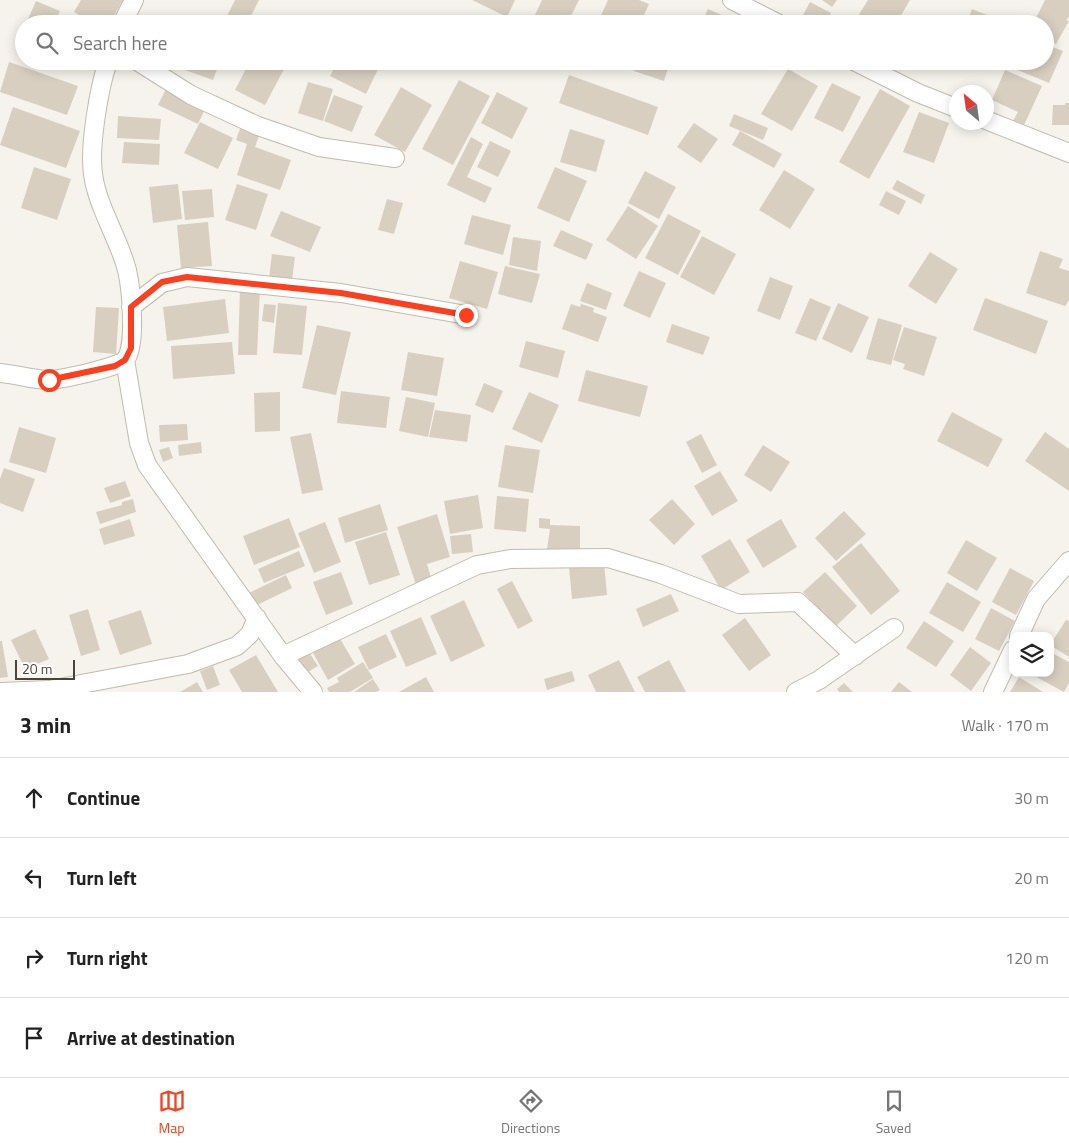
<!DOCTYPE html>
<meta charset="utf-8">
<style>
:root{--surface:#fff;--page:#f6f6f6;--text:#222;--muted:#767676;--line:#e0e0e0;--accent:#fc3f1d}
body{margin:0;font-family:"Titillium Web",sans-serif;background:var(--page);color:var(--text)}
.controls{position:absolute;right:15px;bottom:15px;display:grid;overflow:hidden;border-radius:10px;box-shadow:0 2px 12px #0003}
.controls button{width:45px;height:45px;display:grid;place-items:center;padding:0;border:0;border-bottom:1px solid var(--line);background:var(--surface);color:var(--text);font:25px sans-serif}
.compass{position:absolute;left:949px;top:85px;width:45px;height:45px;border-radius:50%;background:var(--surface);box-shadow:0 2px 12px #0003;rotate:331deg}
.scale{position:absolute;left:15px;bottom:12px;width:60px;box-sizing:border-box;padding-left:5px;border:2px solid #4b4439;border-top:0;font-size:14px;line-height:18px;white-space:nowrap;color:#4b4439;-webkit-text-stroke:4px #fff;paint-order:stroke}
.stop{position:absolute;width:15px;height:15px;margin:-11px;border:4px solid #fc3f1d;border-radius:50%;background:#fff}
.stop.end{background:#fc3f1d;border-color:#fff;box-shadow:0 1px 5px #0008}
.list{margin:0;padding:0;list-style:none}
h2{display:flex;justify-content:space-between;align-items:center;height:65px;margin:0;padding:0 20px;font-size:21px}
h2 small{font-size:16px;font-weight:400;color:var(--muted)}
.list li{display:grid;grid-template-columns:32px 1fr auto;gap:15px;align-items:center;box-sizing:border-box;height:80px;padding:0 20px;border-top:1px solid var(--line)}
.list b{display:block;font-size:19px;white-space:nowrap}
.list em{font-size:16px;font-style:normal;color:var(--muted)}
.icon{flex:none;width:28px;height:28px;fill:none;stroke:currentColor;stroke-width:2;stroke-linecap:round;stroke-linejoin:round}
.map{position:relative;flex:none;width:1069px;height:692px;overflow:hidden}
.search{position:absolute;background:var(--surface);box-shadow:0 2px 12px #0003;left:15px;right:15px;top:15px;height:55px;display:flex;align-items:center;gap:12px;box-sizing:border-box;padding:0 18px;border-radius:28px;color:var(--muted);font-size:19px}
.sheet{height:385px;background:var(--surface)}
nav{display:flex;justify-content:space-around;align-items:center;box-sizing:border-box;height:70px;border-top:1px solid var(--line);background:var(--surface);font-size:14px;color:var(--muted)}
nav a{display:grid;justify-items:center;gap:2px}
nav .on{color:var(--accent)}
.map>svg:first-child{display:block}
.building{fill:#d8cfc1}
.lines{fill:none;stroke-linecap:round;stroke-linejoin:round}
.minor-casing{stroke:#c2bbae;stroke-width:20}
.minor{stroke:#fff;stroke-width:18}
.route{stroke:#fc3f1d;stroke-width:6}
</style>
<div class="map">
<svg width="1069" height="692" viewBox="0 0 1069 692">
<rect width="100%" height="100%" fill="#f6f3ec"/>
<path class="building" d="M81 0H123L109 24H95L74 12Z
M235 0H259L247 24H223Z
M472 0H515L507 17Z
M542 0H579L567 24H552L535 15Z
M608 0H639L649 4 640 24H597Z
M822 0H837L832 7Z
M868 0H910L896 24H853Z
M1045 0H1069V17L1066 20 1069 21 1056 44 1045 39V24H1033Z
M36 1 60 11 54 24H26Z
M810 2 831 13 825 24H811L801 19Z
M708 9 742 24H701Z
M972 9 997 19 995 24H966Z
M1045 44 1063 51 1049 83 1013 68 1015 61H1045Z
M188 61H220L213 80 185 70Z
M250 61H269L284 69 265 105 235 90Z
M338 61H382L366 94 330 76Z
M637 61H670L664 81 634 71Z
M9 62 78 86 67 115 0 92Z
M788 69 818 86 792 131 761 114Z
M1005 70 1042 86 1024 125 1013 121 1018 112 992 100Z
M569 75 658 107 648 135 559 103Z
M459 80 490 96 453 165 422 149Z
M308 82 333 89 323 121 298 113Z
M832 83 861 97 843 132 814 118Z
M401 87 432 105 405 152 374 135Z
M166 89 206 107 198 124 158 105Z
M880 89 910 106 869 179 839 162Z
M497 92 528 108 512 139 481 123Z
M334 95 363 106 352 132 324 121Z
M1065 103H1069V125H1052L1053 105H1065Z
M13 107 80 131 66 168 0 145Z
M919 112 949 123 934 163 903 152Z
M734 114 768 128 763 140 729 126Z
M118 116 161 119 159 140 117 138Z
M200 122 233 138 218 169 184 153Z
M694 123 718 139 701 163 677 147Z
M241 126 260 133 255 147 291 160 280 190 237 175 247 144 236 140Z
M570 129 605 140 596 172 560 162Z
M740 131 782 154 774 168 732 145Z
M471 137 483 144 467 177 492 188 485 203 447 185Z
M490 141 511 151 498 177 477 167Z
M124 142 160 144 159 165 122 163Z
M34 167 71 179 57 220 21 208Z
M555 167 587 181 569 222 537 208Z
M784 170 815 189 790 229 759 210Z
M645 171 676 187 659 219 628 203Z
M897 180 925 195 921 204 892 189Z
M178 184 182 219 153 223 149 187Z
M237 184 268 194 256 230 225 220Z
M212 189 214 217 185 220 182 191Z
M886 191 906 201 899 215 879 205Z
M387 199 403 203 394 234 378 230Z
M628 206 658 226 636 259 606 240Z
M281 211 321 227 310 252 270 236Z
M668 214 701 231 678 275 645 258Z
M472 215 511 225 503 255 464 244Z
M208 222 212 266 181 268 177 225Z
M561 230 593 244 586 260 553 246Z
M702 236 736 254 714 295 680 277Z
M513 237 541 241 537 271 509 265Z
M1040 251 1063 259 1059 268 1069 271V300L1065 306 1026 293Z
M930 252 958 269 936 304 908 286Z
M272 254 295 257 292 280 269 278Z
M460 261 498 272 487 309 449 298Z
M505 266 540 274 532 303 498 294Z
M639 271 666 283 650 318 623 306Z
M770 277 793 286 780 320 757 311Z
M587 283 612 293 606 310 580 301Z
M240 288 260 289 257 355H238Z
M810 298 831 307 816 341 795 333Z
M985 298 1048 321 1036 354 973 330Z
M225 299 229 333 167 341 163 307Z
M278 303 307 306 302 355 273 353Z
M838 303 869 317 852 353 822 339Z
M264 304 276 305 274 323 262 321Z
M571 304 580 307 581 304 594 308 593 312 607 317 598 342 562 329Z
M96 307 119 308 116 354 93 352Z
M878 318 902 325 891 365 866 359Z
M672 324 710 337 703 355 666 342Z
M317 325 351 332 336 395 302 388Z
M904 327 937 337 924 376 903 369 905 364 893 360Z
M526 341 565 351 558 378 519 367Z
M232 342 235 374 173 379 171 346Z
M408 352 444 358 437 396 401 390Z
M586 370 648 386 640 417 578 401Z
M484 383 503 391 493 413 475 405Z
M341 391 390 397 386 428 337 423Z
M280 392V431L255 432 254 393Z
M529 392 559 405 542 443 512 429Z
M406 397 435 403 428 437 399 431Z
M435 410 471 415 467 442 429 437Z
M952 412 1003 439 988 467 937 441Z
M187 424 188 440 160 442 159 425Z
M19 427 56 438 46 473 9 462Z
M1045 432 1069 449V491L1025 461Z
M311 433 323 490 302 494 290 437Z
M701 434 717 465 702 473 686 442Z
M201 442 202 453 179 456 178 445Z
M505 445 540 450 533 493 498 487Z
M763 445 790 462 771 492 744 475Z
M169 447 173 458 163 462 159 450Z
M4 468 35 479 23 512 0 503V479Z
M720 471 738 501 712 516 694 486Z
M125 481 131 496 110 503 104 488Z
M478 495 483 528 450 534 444 501Z
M497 496 529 499 526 532 494 529Z
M133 499 136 512 100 524 96 512 122 505V502Z
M672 499 695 524 674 545 649 520Z
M380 504 388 530 345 543 338 518Z
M844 511 866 534 836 561 815 538Z
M437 514 450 557 427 564 432 581 416 585 397 527Z
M289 518 300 547 254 565 243 536Z
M539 518 550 519V525L580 526V551L547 549 550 529 539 528Z
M130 519 135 536 104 545 99 529Z
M781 519 797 547 763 568 746 540Z
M325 522 341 562 314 573 298 533Z
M386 532 400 575 369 585 355 542Z
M471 534 473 552 452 554 450 536Z
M730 539 750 572 721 590 701 556Z
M966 540 997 558 977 591 947 573Z
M861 543 900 591 871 615 832 567Z
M299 551 305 566 264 583 258 569Z
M604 563 607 595 572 599 569 567Z
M1010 568 1034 581 1016 615 992 602Z
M341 572 353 604 326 615 313 582Z
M825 572 857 606 836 626 803 592Z
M286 575 292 588 255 606 249 593Z
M512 581 533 621 518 629 497 589Z
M947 582 981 602 963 632 929 613Z
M671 594 679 611 643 627 636 609Z
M464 600 485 646 451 662 430 616Z
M991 608 1015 621 999 651 975 639Z
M88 609 100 650 81 656 69 615Z
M141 610 152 644 120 655 108 621Z
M421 617 437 654 406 667 390 631Z
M745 618 771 655 749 671 722 635Z
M1066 620 1069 621V657L1050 645Z
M924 621 954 641 936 667 906 648Z
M35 629 49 659 25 669 11 640Z
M386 634 397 657 369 670 358 647Z
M339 637 355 664 328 680 313 653Z
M0 641H2L8 677 0 678Z
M970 647 991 663 971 691 950 675Z
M309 652 318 666 308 672 299 659Z
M1050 652 1069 662V683L1064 692 1029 673H1050Z
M256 655 278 692H242L229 670Z
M619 660 635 692H596L588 675Z
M669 660 686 692H645L637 677Z
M363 662 373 678 350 692H329L327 688 339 682 337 678Z
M213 666 220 685 207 690 200 671Z
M572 671 575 681 547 690 544 679Z
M426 677 434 692H399Z
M1019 677 1043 692H1010Z
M373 679 380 690 376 692H354Z
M197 682 203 692H180Z
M899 682 912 692H891Z
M844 683 853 692H839L837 689Z"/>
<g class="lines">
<defs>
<path id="minor" d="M732 0 779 24
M122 24 134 0
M137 61 191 95 258 126 319 147 395 158
M854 61 918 93 956 108
M986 120 1069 153
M131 307 162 283 187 277 341 293 466 315
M125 360 139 443 147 465 283 656 313 692
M0 373C16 374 33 380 49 380 59 380 120 367 125 360 137 347 131 287 127 270 119 239 97 206 93 174 89 146 99 88 108 61
M1019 636 1036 599 1069 561
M283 656 477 565 510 559 608 558 661 574 739 604 798 602 855 656
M0 692 49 690 188 664 237 646 250 634 257 618
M796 692 819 680 894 628
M993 692 1013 650"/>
</defs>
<use href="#minor" class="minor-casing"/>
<use href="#minor" class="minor"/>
</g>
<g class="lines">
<path class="route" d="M49 380 115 366 125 360 131 348V307L162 282 187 277 341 293 466 315"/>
</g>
</svg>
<div class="controls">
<button><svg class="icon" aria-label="layers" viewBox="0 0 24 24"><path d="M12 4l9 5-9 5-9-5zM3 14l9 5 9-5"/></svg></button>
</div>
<svg class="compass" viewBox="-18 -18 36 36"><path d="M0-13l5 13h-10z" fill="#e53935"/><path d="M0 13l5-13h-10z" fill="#767676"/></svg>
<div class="scale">20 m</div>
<div class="stop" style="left:49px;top:380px"></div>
<div class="stop end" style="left:466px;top:315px"></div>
<div class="search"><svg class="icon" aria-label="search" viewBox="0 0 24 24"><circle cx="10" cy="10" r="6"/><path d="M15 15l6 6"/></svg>Search here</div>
</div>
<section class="sheet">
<h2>3 min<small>Walk · 170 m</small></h2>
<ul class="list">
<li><svg class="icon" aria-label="ahead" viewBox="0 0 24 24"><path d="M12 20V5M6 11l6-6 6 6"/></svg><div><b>Continue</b></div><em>30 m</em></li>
<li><svg class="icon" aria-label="left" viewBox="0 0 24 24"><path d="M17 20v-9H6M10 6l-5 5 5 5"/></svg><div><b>Turn left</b></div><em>20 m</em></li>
<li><svg class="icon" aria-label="right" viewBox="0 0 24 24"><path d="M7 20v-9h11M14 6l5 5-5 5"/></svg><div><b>Turn right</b></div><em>120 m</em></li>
<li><svg class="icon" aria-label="arrive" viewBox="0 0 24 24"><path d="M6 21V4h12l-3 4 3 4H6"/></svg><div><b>Arrive at destination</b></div></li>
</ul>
</section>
<nav>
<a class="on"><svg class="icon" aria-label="map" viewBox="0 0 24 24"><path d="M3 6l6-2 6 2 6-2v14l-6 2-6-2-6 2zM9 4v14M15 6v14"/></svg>Map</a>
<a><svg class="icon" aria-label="directions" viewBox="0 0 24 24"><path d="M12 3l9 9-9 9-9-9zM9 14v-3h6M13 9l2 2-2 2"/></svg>Directions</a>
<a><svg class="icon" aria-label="saved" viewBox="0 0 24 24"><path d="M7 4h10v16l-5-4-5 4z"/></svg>Saved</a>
</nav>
